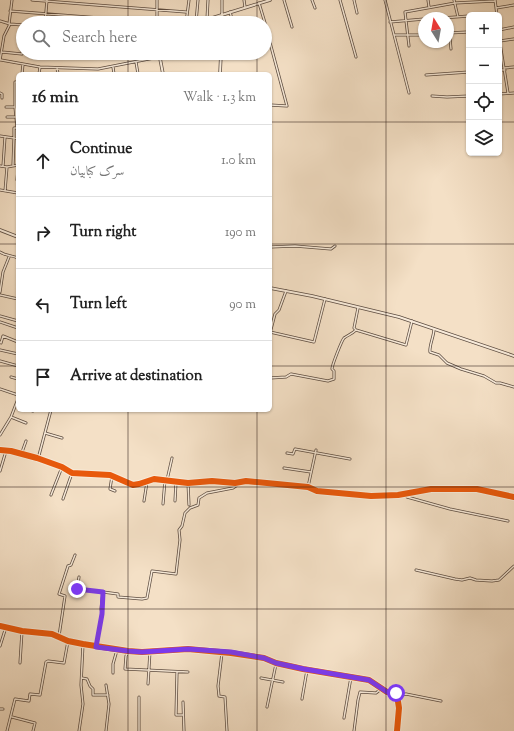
<!DOCTYPE html>
<meta charset="utf-8">
<style>
:root{--surface:#fff;--page:#f6f6f6;--text:#222;--muted:#767676;--line:#e0e0e0}
body{margin:0;font-family:"Sorts Mill Goudy",Amiri,serif;background:var(--page);color:var(--text)}
.controls{position:absolute;right:12px;top:12px;display:grid;overflow:hidden;border-radius:6px;box-shadow:0 1px 3px #0004}
.controls button{width:36px;height:36px;display:grid;place-items:center;padding:0;border:0;border-bottom:1px solid var(--line);background:var(--surface);color:var(--text);font:20px sans-serif}
.compass{position:absolute;left:418px;top:12px;width:36px;height:36px;border-radius:50%;background:var(--surface);box-shadow:0 1px 3px #0004;rotate:349deg}
.stop{position:absolute;width:12px;height:12px;margin:-9px;border:3px solid #7c3aed;border-radius:50%;background:#fff}
.stop.end{background:#7c3aed;border-color:#fff;box-shadow:0 1px 4px #0008}
.list{margin:0;padding:0;list-style:none}
h2{display:flex;justify-content:space-between;align-items:center;height:52px;margin:0;padding:0 16px;font-size:17px}
h2 small{font-size:13px;font-weight:400;color:var(--muted)}
.list li{display:grid;grid-template-columns:26px 1fr auto;gap:12px;align-items:center;box-sizing:border-box;height:72px;padding:0 16px;border-top:1px solid var(--line)}
.list b{display:block;font-size:15px;white-space:nowrap}
.list p{margin:0;font-size:13px;white-space:nowrap;color:var(--muted)}
.list em{font-size:13px;font-style:normal;color:var(--muted)}
.icon{flex:none;width:22px;height:22px;fill:none;stroke:currentColor;stroke-width:2;stroke-linecap:round;stroke-linejoin:round}
.map{position:relative;flex:none;width:514px;height:731px;overflow:hidden}
.search{position:absolute;background:var(--surface);box-shadow:0 1px 3px #0004;left:16px;top:16px;width:256px;height:44px;display:flex;align-items:center;gap:10px;box-sizing:border-box;padding:0 14px;border-radius:22px;color:var(--muted);font-size:15px}
.panel{position:absolute;background:var(--surface);box-shadow:0 1px 3px #0004;left:16px;top:72px;width:256px;height:340px;border-radius:6px}
.map>svg:first-child{display:block}
.lines{fill:none;stroke-linecap:round;stroke-linejoin:round}
.minor-casing{stroke:#5c4c41;stroke-width:3}
.tertiary-casing{stroke:#5c4c41;stroke-width:3.5}
.minor{stroke:#f8ebda;stroke-width:1.5}
.tertiary{stroke:#f8ebda;stroke-width:2}
.cycleway-casing{stroke:#f8ebda;stroke-width:8}
.cycleway{stroke:#e8590c;stroke-width:6}
.route{stroke:#7c3aed;stroke-width:5}
.grid{fill:none;stroke:#291a15;stroke-width:1;stroke-opacity:0.55}
</style>
<div class="map">
<svg width="514" height="731" viewBox="0 0 514 731">
<rect width="100%" height="100%" fill="#f4e0c6"/>
<filter id="stains"><feTurbulence type="fractalNoise" baseFrequency=".005" numOctaves="4"/><feColorMatrix values="0 0 0 0 .2 0 0 0 0 .09 0 0 0 0 .02 0 0 0 .5 -.17"/></filter>
<radialGradient id="worn" r=".72"><stop offset=".6" stop-color="#630" stop-opacity="0"/><stop offset="1" stop-color="#630" stop-opacity=".3"/></radialGradient>
<g class="lines">
<defs>
<path id="minor" d="M32 0 186 12
M244 0 245 7
M284 0 292 27
M312 0 315 8
M340 0 356 57
M354 0 357 13
M385 0 409 93
M428 0 429 7
M454 0 458 17
M495 0 497 15
M259 3 265 23
M496 8 514 5
M10 11 164 23
M230 12 233 23
M222 14V0
M442 18 469 16
M448 18 451 49
M207 19 208 0
M0 21 10 24 4 36 0 60
M196 22 198 0
M390 22 424 19
M45 23 47 0
M157 23V0
M186 23 189 0
M9 24 12 0
M10 24 23 25
M265 24 287 106 270 105
M499 27V28
M499 30 514 27
M448 33 468 32
M394 35H424
M499 37 508 93
M500 41 514 39
M409 46 405 12 455 3 495 1
M2 52 22 54 23 44
M1 60 40 67 98 69 159 57
M136 62 138 74
M113 67 114 74
M57 68 58 74
M504 68 514 67
M499 70H505
M22 74 23 64
M39 74 40 67
M426 75 469 72
M0 93 2 94V98
M499 94 514 93
M432 96 447 97 469 96
M6 107H15L16 117
M15 107V82H18
M7 117H16L17 128
M0 136 14 138V128H18
M14 138 18 139
M13 165 14 138
M0 166 7 167 18 165
M3 166 5 137
M17 180 18 169
M0 190 18 193
M5 191 7 167
M270 247 295 246 331 249 335 246
M0 252C6 256 11 255 18 258
M0 292 3 272 9 257
M0 295 18 299
M0 316 18 321
M0 322 18 328
M434 329C434 336 429 346 430 352L439 355 447 363 461 369 484 376 496 383H500L514 387
M356 330 406 345 412 321
M270 332 314 342 325 299
M270 333 275 314 279 310 286 291
M0 342 1 343 3 336 18 342
M0 350 18 354
M0 361 18 366
M11 377 18 379
M270 378 286 377 291 374 328 381 334 379V371L332 369C332 365 342 340 344 338 348 335 352 334 356 330L354 328 358 308
M0 389 18 395
M16 404 18 399
M30 410 33 411
M11 417 26 423
M45 433 62 438
M0 435 11 417 16 404 18 405
M0 450 11 451 37 458 62 467 72 473 110 475 133 485 139 484 154 479 188 483 212 481 235 483 246 481 308 487 317 491 371 496 398 495 431 489H477L514 497
M287 453 293 454 295 449 350 459
M21 455 26 441
M38 459 51 410
M284 468 311 472
M0 471 6 451
M112 476 110 489 115 491
M167 480 172 458
M188 483 189 505
M308 487 316 450
M406 494 407 497 450 509 508 521
M51 495 62 467
M63 499 72 473
M144 501 147 482
M175 501 176 482
M163 504 165 480
M416 570 455 579 462 580 470 578 476 580 492 581 499 580 514 566
M79 577 77 589 103 592 101 609 102 614 96 647
M103 592 118 594V597L142 599 147 598 152 571 176 574 180 540 179 530 182 526 185 513 190 508 198 505 199 498 207 493 233 488 236 486V484
M59 636 65 596 59 594 68 566 71 565 75 555
M0 646 6 627
M128 651 126 656 125 669 188 672
M222 653 218 686 219 696 225 697 227 731
M20 663 22 631
M177 672 176 715H183
M113 673V664L117 650
M82 678 87 679 90 686 93 689V695H108
M261 678 283 682
M148 684 150 651
M397 695 406 694 441 701
M302 699 307 670
M183 702 184 731
M267 707 276 664
M0 709H3
M12 717 35 723 33 731
M344 718 351 677
M7 731 15 699 29 701 30 694 40 695 46 662 48 661 64 663 68 641
M79 731 83 704 81 685 83 644
M106 731 109 704 106 685
M139 731V697
M354 731 358 700 360 692 376 693 381 689"/>
<path id="tertiary" d="M196 23 270 0
M222 23V14
M159 53 163 74
M220 74 221 53
M0 230 18 237
M270 288 312 296 399 317 514 356
M0 626 22 631 52 634 68 641 83 644 128 651 142 652 188 649 231 653 264 658 276 663 303 669 369 680 387 692 396 693 397 695 399 708 397 731"/>
</defs>
<use href="#minor" class="minor-casing"/>
<use href="#tertiary" class="tertiary-casing"/>
<use href="#minor" class="minor"/>
<use href="#tertiary" class="tertiary"/>
<defs>
<path id="cycleway" d="M0 450 11 451 37 458 62 467 72 473 110 475 133 485 139 484 154 479 188 483 212 481 235 483 246 481 308 487 317 491 371 496 398 495 431 489H477L514 497
M0 626 22 631 52 634 68 641 83 644 128 651 142 652 188 649 231 653 264 658 276 663 303 669 369 680 387 692 396 693 397 695 399 708 397 731"/>
</defs>
<use href="#cycleway" class="cycleway-casing"/>
<use href="#cycleway" class="cycleway"/>
</g>
<g class="lines">
<path class="route" d="M77 589 103 592 102 614 96 647 128 651 142 652 188 649 231 652 264 658 276 663 304 669 369 680 387 692 396 693"/>
</g>
<path class="grid" d="M128 0V23M257 0V23M386 0V731M128 53V74M257 53V74M0 122H18M270 122H469M499 122H514M0 244H18M270 244H514M0 366H18M270 366H514M128 410V731M257 410V731M0 487H514M0 609H514"/>
<rect width="100%" height="100%" filter="url(#stains)"/>
<rect width="100%" height="100%" fill="url(#worn)"/>
</svg>
<div class="controls">
<button>+</button>
<button>−</button>
<button><svg class="icon" aria-label="locate" viewBox="0 0 24 24"><circle cx="12" cy="12" r="6"/><path d="M12 2v4M12 18v4M2 12h4M18 12h4"/></svg></button>
<button><svg class="icon" aria-label="layers" viewBox="0 0 24 24"><path d="M12 4l9 5-9 5-9-5zM3 14l9 5 9-5"/></svg></button>
</div>
<svg class="compass" viewBox="-18 -18 36 36"><path d="M0-13l5 13h-10z" fill="#e53935"/><path d="M0 13l5-13h-10z" fill="#767676"/></svg>
<div class="stop" style="left:396px;top:693px"></div>
<div class="stop end" style="left:77px;top:589px"></div>
<div class="search"><svg class="icon" aria-label="search" viewBox="0 0 24 24"><circle cx="10" cy="10" r="6"/><path d="M15 15l6 6"/></svg>Search here</div>
<section class="panel">
<h2>16 min<small>Walk · 1.3 km</small></h2>
<ul class="list">
<li><svg class="icon" aria-label="ahead" viewBox="0 0 24 24"><path d="M12 20V5M6 11l6-6 6 6"/></svg><div><b>Continue</b><p>سرک کبابیان</p></div><em>1.0 km</em></li>
<li><svg class="icon" aria-label="right" viewBox="0 0 24 24"><path d="M7 20v-9h11M14 6l5 5-5 5"/></svg><div><b>Turn right</b></div><em>190 m</em></li>
<li><svg class="icon" aria-label="left" viewBox="0 0 24 24"><path d="M17 20v-9H6M10 6l-5 5 5 5"/></svg><div><b>Turn left</b></div><em>90 m</em></li>
<li><svg class="icon" aria-label="arrive" viewBox="0 0 24 24"><path d="M6 21V4h12l-3 4 3 4H6"/></svg><div><b>Arrive at destination</b></div></li>
</ul>
</section>
</div>
